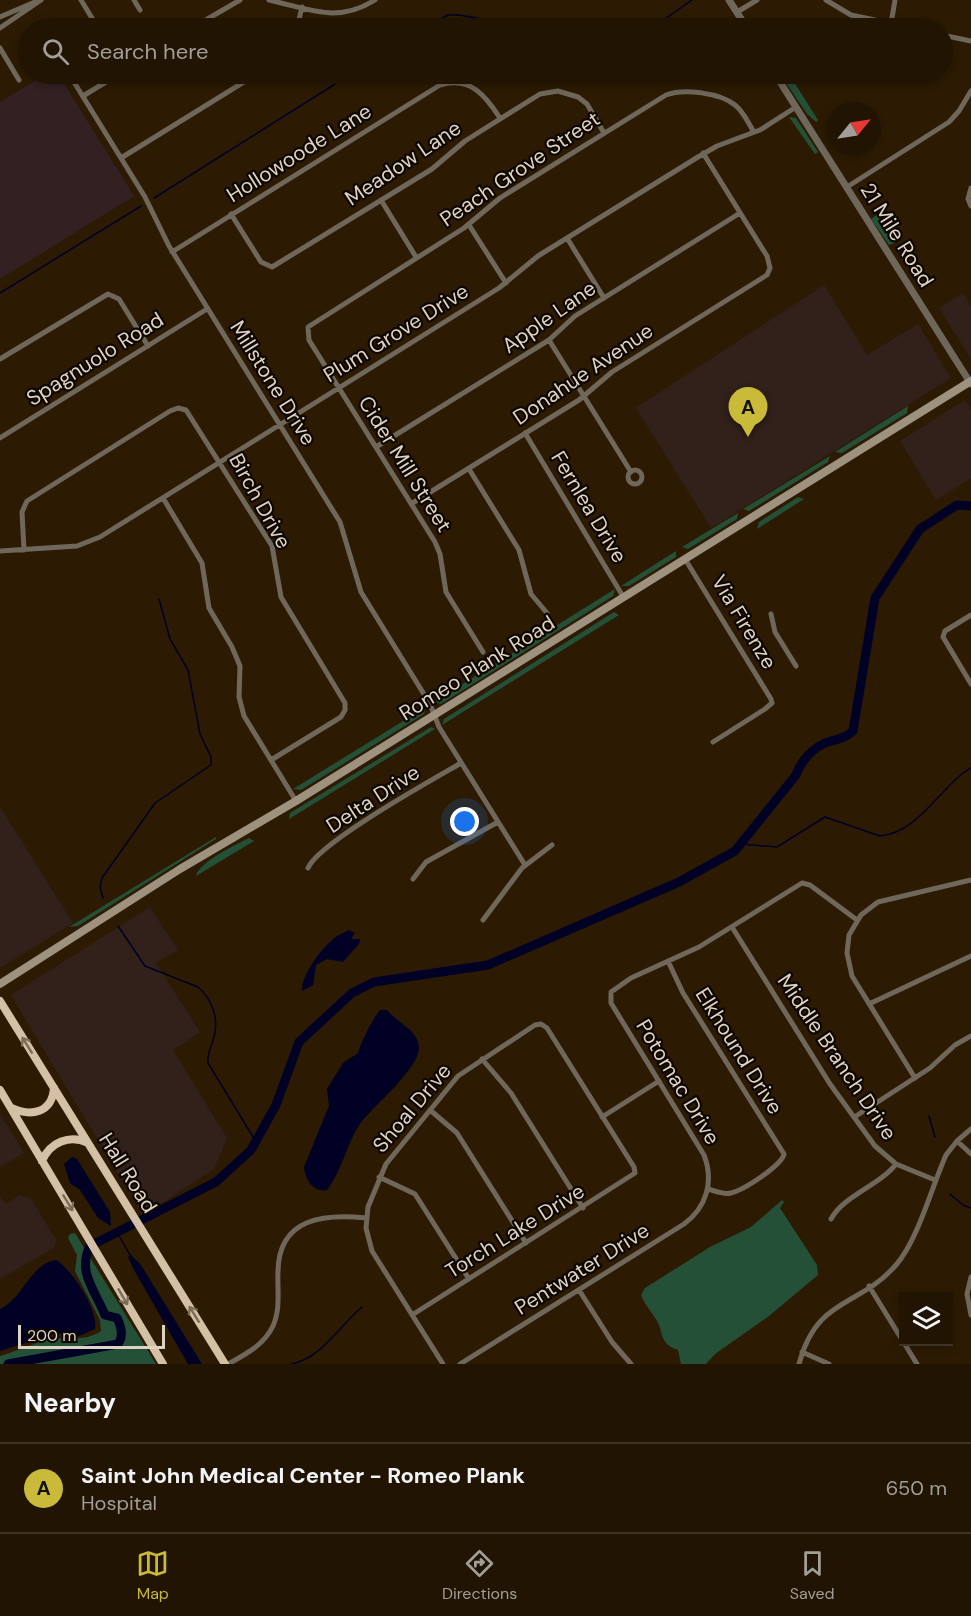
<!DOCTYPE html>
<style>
:root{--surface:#211402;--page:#291d0c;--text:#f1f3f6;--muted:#a29e99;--line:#3e3324;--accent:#caba3a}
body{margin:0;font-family:"DM Sans",sans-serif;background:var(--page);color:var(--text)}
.controls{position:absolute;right:18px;bottom:18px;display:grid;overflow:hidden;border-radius:0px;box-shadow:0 3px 9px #0003}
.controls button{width:54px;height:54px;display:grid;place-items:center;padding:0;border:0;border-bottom:2px solid var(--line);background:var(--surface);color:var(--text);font:30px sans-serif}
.compass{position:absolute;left:827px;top:102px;width:54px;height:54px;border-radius:50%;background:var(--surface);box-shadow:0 3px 9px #0003;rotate:60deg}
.scale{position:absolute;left:18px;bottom:15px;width:147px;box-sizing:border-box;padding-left:6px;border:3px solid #ded2c3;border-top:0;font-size:16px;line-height:21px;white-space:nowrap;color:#ded2c3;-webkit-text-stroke:4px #0e0701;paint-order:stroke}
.you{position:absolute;left:465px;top:822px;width:21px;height:21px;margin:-15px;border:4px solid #fff;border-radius:50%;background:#1a73e8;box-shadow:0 0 0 9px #1a73e833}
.badge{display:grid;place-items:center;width:39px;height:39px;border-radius:50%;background:var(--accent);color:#111;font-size:20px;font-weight:700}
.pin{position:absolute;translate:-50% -50px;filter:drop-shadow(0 2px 3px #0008)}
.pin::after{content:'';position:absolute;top:32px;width:21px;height:18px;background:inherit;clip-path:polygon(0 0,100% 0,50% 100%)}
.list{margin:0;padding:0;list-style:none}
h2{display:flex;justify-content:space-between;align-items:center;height:78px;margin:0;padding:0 24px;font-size:26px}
h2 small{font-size:20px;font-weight:400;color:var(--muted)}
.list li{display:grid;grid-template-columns:39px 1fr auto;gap:18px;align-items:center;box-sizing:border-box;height:90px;padding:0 24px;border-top:2px solid var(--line)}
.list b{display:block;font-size:22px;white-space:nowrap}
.list p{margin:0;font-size:20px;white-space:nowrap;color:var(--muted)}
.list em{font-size:20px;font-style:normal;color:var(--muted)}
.icon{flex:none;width:33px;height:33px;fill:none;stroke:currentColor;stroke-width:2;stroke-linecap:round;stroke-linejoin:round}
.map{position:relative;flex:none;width:971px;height:1364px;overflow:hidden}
.search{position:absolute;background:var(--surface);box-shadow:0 3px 9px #0003;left:18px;right:18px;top:18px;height:66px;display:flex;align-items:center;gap:15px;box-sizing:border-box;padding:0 21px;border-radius:33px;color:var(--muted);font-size:22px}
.sheet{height:168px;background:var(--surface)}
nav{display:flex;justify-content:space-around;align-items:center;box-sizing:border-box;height:84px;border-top:2px solid var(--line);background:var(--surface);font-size:16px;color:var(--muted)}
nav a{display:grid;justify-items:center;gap:3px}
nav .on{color:var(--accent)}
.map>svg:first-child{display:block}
.commercial{fill:#32211a}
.education{fill:#332023}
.green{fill:#245037}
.water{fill:#000124}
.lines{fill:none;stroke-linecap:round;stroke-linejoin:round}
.stream{stroke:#000124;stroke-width:1.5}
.river{stroke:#000124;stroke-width:9}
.minor{stroke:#70675b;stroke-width:5}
.tertiary{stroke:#70675b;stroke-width:7}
.secondary{stroke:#9e917e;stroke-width:8}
.trunk{stroke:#d4c0a4;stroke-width:8}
.oneway{stroke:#7b6d5b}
.labels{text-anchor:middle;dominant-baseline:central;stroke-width:4.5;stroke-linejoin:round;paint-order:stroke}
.street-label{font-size:21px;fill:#ded2c3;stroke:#0e0701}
</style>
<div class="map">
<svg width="971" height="1364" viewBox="0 0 971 1364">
<rect width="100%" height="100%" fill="#2c1b02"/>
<path class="commercial" d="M824 285 867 355 918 324 951 378 711 528 636 408Z
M963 293 971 307V359L939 308Z
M965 400 971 410V478L936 500 900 441Z
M0 807 73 923 0 968Z
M150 907 178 950 156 963 200 1032 173 1050 227 1138 214 1169 143 1215 11 995Z
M0 1114 24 1153 0 1167Z
M20 1195 31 1199 57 1241 54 1244 55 1247 0 1279V1196L6 1204Z"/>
<path class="education" d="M46 74H58L134 196 0 279V102Z"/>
<path class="green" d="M780 74H789L818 120 816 122 807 114Z
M789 117 796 118 818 152 815 154Z
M878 214 896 242 889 245 871 219Z
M908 406 907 413 842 453 835 452Z
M830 456 828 462 749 511 743 509Z
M798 497 804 499 757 529 759 522Z
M738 513 737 519 688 549 682 547Z
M676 551V557L629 586H621Z
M615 589 613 596 441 704 434 702Z
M614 612 619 615 442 725 444 719Z
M426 707 424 714 301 790 293 789Z
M431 727 435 729 289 819 290 813Z
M216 837V839L78 926 69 927Z
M249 838 254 841 196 876C199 862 235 845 249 838Z
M782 1200 784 1202 780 1208 817 1265 818 1275 769 1316 715 1354 706 1364H681L678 1350C663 1345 663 1338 659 1325 655 1315 645 1306 641 1295L645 1288 710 1247 751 1227Z
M75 1233 156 1364H0V1356C18 1351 36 1341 55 1339 72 1336 85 1342 101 1331L100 1320 75 1271 77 1255 68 1238 70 1234Z"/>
<path class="water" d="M349 930 355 933 351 939H360L359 944 343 962 327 959 316 965 313 985 302 991C301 975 323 946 336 937 340 934 345 932 349 930Z
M380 1010H387C397 1023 419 1030 419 1048 419 1068 375 1105 363 1120 347 1140 343 1170 327 1190 314 1193 305 1180 304 1167L329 1106 327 1089 343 1063 358 1053C362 1041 371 1021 380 1010Z
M72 1157 77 1159 110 1212 111 1226 98 1218 80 1190 70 1183 64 1164Z
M131 1255 141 1265 202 1364H188L134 1270 128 1257Z
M56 1260C72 1269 99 1311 95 1329L79 1336 56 1333 0 1351V1309C23 1299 30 1264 56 1260Z"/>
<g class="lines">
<path class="stream" d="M424 28 448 15H459L534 28
M652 28 692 0
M154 198 351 74
M0 293 141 206
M741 844 777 847 825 817 880 836C919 833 941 785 971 768
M103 898 100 887 102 878 155 803 211 765V757L200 734 188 670 170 639 159 599
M118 926 145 966 198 987C213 1000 220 1021 213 1040 211 1048 207 1054 208 1063L255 1140
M929 1116 935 1137
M950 1194 963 1205 971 1208
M118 1234 130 1255
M291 1364C321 1359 340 1325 362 1307"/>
<path class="river" d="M8 1364 118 1344C124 1336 121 1326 117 1318L105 1315C95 1290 77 1272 90 1246L216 1182 251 1150 276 1105 299 1042 352 993 374 982 488 965 679 882 735 851 796 775C801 761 813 747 828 742 839 738 842 740 853 731L875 598 920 529 957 505 971 506"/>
<path class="minor" d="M81 0 98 28
M134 0 140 10
M269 0C310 9 337 24 375 0
M826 0 851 15 913 28
M737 12 757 0
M0 17 35 2
M891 24 895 0
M0 28 41 0
M192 28 240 0
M297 28 302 7
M942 35 971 41
M0 48 19 80
M69 74 145 197 169 246 340 522 361 592 430 704 439 727 525 865
M83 96 119 74
M121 158 257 74
M847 187 949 122 959 111 971 91
M971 188 968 199 971 206
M381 200 416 257
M231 214 261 262 272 267 432 169 465 141 540 94 558 91 578 97 587 104 604 133
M469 225 506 283
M567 238 604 298
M172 252 440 85C470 76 485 95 500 118
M549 340 631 472
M0 359 108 294 119 299 148 346
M525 433 624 598
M0 438 207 309
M376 447 549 340 575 316 740 213
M469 469 519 550 531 594 547 613
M628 477a7 7 0 1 1 14 0a7 7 0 1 1-14 0Z
M163 498 202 563 209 608 232 647 240 666 239 697 244 716 296 801
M411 504 579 400 612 372 767 275 770 268 767 256 703 153
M24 550 22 512 27 501 170 411 178 408 186 410 272 546 281 597 345 703V710L341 717 271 760
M0 551 77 546 100 537 499 288 538 256 698 157 717 146 760 130 796 107
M685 559 771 699 772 703 765 709 713 742
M771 614 775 632 796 666
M971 615 945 631 943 637 971 684
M483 652 446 592 440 554 435 542 309 340 308 327 464 228 500 198 666 95C684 88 720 93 735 105 744 112 748 123 754 132
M308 868C318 843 432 780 461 763
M413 879 426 862 498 822
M483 920 522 868 552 845
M732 927 830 1084 875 1146 896 1164 935 1180
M668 961 683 993 784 1154C782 1165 744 1190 731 1193 724 1195 715 1191 708 1189
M869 1004 971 956
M482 1059 511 1093 583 1208
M915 1078 852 976 847 953 849 935 861 915 878 902 971 880
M430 1110 457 1133 526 1243
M856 1116 930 1068 955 1045 971 1036
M602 1117 659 1081
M957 1141 971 1154
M379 1177 415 1194 469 1279
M831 1219C843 1196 879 1186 896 1164
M971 1277 967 1294 971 1315
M869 1286 917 1364
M579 1290 612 1342 631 1364
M412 1315 635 1173 634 1167 547 1028 541 1024 535 1025 458 1076 386 1164 368 1207 366 1228 372 1251 443 1364
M802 1352 829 1364
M228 1364C246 1354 264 1345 273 1326 281 1308 277 1289 278 1271 279 1217 325 1214 366 1218
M460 1364 684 1224C707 1207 714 1181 704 1155L611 1003V992L631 978 699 947 802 883 810 885 857 920
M799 1364C817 1296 859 1308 896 1265 918 1240 932 1186 946 1155L957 1141 971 1129"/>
<path class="tertiary" d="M729 0 747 28
M775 74 971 384"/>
<path class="secondary" d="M0 984 180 869 296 801 971 381"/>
<path class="trunk" d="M0 1001 225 1364
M0 1090 163 1364
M12 1108C31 1117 52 1113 54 1088
M42 1161C50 1142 70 1134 88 1143"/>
</g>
<defs><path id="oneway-shaft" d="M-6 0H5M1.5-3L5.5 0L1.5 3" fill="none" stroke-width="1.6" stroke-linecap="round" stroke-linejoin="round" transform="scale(1.5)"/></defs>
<g class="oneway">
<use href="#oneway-shaft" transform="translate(27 1045) rotate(-122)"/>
<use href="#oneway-shaft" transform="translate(68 1203) rotate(59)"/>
<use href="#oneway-shaft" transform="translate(123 1297) rotate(60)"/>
<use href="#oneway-shaft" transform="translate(194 1314) rotate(-122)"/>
</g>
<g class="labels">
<g class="street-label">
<text transform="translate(299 153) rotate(-32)">Hollowoode Lane</text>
<text transform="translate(403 163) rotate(-34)">Meadow Lane</text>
<text transform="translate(520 169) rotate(-34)">Peach Grove Street</text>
<text transform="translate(897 235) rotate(58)">21 Mile Road</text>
<text transform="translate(549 317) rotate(-35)">Apple Lane</text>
<text transform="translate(396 333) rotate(-32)">Plum Grove Drive</text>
<text transform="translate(95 359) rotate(-32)">Spagnuolo Road</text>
<text transform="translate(583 374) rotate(-34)">Donahue Avenue</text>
<text transform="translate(273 383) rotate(58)">Millstone Drive</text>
<text transform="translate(405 464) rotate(58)">Cider Mill Street</text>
<text transform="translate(260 501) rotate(61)">Birch Drive</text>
<text transform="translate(589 507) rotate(59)">Fernlea Drive</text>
<text transform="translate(744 622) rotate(59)">Via Firenze</text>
<text transform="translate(477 668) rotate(-32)">Romeo Plank Road</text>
<text transform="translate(373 799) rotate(-33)">Delta Drive</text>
<text transform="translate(739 1051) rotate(58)">Elkhound Drive</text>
<text transform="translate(837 1057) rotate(56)">Middle Branch Drive</text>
<text transform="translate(678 1082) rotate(59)">Potomac Drive</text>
<text transform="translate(412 1108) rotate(-50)">Shoal Drive</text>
<text transform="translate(128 1173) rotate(58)">Hall Road</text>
<text transform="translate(515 1231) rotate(-32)">Torch Lake Drive</text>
<text transform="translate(582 1269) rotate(-32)">Pentwater Drive</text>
</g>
</g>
</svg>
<div class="controls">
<button><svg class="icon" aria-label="layers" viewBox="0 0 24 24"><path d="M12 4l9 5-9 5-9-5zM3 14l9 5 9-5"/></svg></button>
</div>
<svg class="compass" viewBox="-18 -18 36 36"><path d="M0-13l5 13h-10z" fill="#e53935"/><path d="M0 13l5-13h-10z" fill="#a29e99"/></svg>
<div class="scale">200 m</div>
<div class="you"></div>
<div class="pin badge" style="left:748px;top:437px">A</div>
<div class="search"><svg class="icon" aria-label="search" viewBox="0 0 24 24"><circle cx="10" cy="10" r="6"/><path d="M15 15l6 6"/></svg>Search here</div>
</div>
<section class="sheet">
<h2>Nearby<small></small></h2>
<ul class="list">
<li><span class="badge">A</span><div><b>Saint John Medical Center - Romeo Plank</b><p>Hospital</p></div><em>650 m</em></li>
</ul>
</section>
<nav>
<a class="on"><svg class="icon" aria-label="map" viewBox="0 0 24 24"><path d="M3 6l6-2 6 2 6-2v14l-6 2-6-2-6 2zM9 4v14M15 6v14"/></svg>Map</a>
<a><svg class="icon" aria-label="directions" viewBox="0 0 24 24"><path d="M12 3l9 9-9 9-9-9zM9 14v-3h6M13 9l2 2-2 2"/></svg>Directions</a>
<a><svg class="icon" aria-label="saved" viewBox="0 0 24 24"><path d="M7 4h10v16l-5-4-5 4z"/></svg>Saved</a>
</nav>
